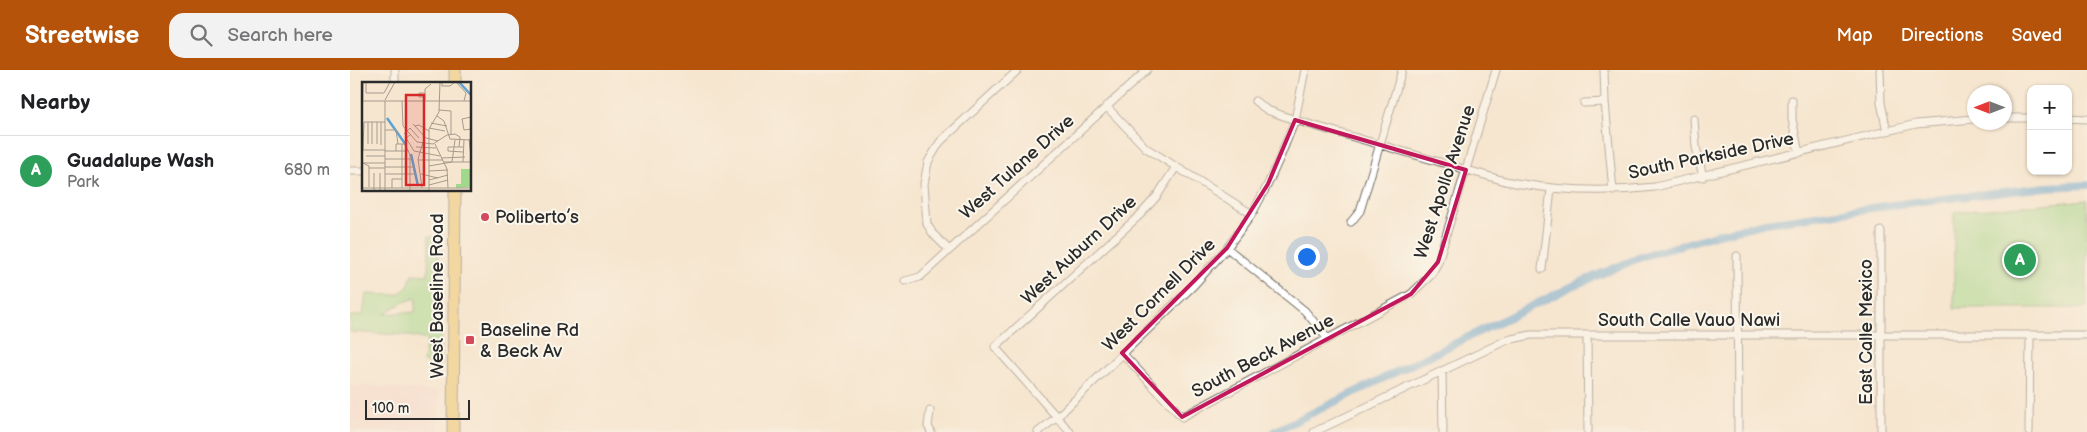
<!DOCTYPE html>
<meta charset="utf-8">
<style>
:root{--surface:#fff;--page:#f2f2f2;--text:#202124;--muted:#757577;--line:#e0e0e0;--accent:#b45309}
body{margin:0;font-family:"Balsamiq Sans",sans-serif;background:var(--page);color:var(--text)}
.controls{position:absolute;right:15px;top:15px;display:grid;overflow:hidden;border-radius:10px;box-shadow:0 1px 4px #0004}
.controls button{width:45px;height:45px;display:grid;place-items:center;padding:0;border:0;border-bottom:1px solid var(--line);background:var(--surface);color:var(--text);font:25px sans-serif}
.compass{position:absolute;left:1617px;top:15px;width:45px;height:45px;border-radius:50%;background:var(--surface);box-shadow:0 1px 4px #0004;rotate:270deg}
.scale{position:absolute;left:15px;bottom:12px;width:105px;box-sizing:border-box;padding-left:5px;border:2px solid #2b2b2b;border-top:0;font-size:14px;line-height:18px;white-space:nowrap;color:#2b2b2b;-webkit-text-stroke:4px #fbf7ec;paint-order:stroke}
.you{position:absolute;left:956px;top:186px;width:18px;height:18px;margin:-12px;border:4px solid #fff;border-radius:50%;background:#1a73e8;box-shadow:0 0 0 8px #1a73e833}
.badge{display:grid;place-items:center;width:32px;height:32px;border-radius:50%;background:var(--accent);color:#fff;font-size:16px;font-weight:700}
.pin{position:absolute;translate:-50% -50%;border:2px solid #fff;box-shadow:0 1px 5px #0006}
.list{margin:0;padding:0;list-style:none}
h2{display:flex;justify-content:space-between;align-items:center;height:65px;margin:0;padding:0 20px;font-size:21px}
h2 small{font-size:16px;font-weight:400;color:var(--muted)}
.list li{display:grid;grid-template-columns:32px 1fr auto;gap:15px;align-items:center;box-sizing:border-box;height:70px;padding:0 20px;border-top:1px solid var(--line)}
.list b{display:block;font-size:19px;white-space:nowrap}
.list p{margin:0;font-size:16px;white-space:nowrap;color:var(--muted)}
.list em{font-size:16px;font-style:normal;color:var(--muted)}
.icon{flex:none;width:28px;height:28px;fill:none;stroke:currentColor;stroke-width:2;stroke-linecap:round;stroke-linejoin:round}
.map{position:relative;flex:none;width:1737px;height:362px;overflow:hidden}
header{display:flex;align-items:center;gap:30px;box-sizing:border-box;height:70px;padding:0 25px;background:var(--accent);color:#fff}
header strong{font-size:24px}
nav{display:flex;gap:28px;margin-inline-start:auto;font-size:18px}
.search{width:350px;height:45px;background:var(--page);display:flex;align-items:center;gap:12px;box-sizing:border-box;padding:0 18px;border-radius:15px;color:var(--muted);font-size:19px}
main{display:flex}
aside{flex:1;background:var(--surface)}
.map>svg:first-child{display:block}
.built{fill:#f7d1c8}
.green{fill:#a0d98c;stroke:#66825c;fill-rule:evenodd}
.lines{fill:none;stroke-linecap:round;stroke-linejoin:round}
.canal{stroke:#5da2d2;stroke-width:8}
.minor-casing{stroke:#726c64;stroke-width:9}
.primary-casing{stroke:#726c64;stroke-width:13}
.minor{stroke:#fff;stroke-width:7}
.primary{stroke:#edc569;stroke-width:11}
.marked{fill:none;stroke:#c2185b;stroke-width:4;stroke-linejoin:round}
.poi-dot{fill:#d1495b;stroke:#fbf7ec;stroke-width:2}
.labels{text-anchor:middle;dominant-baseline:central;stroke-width:4;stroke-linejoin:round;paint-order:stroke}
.street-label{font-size:18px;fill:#2b2b2b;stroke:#fbf7ec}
.poi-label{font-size:18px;fill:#2b2b2b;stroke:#fbf7ec;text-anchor:start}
.inset-river{fill:none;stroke:#5da2d2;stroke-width:2.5}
.inset-road{fill:none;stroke:#a59b8d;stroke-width:1}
.view{fill:#d62828;fill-opacity:0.15;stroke:#d62828;stroke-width:2.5}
.inset-edge{fill:none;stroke:#2b2b2b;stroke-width:2.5}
</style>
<header>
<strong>Streetwise</strong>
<div class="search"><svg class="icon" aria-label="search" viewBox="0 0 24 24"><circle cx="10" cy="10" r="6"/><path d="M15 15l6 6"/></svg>Search here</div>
<nav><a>Map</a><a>Directions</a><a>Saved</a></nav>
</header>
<main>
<aside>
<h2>Nearby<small></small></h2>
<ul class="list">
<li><span class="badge" style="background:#2e9e5b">A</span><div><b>Guadalupe Wash</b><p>Park</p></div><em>680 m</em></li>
</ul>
</aside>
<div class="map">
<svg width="1737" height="362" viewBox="0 0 1737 362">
<rect width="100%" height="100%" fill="#fbf7ec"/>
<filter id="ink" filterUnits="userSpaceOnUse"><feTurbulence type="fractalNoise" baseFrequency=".02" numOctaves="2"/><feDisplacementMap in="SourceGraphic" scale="10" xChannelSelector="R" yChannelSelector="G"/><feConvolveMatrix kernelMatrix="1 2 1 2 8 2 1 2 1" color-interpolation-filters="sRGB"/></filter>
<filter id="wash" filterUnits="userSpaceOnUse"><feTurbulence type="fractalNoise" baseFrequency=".0096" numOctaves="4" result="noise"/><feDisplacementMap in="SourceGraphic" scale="20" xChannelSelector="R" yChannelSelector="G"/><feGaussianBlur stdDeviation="1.12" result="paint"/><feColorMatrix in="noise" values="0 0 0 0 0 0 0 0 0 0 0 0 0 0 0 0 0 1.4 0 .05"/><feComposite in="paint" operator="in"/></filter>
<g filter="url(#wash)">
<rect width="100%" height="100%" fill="#f6e6cf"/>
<path class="built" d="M0 315 89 321V362H0Z"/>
<path class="green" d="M1737 130V238H1604V142Z
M79 166 88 167 91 294 79 298V293L73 292 77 270 55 265 0 262V246L13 245 16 224 47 225 58 217 62 204 78 205ZM66 228 65 242 34 244 54 232Z"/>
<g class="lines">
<path class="canal" d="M923 362 1227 214 1291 187 1368 164 1416 153 1565 132 1697 117 1737 115"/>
</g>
</g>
<g filter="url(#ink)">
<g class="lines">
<defs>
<path id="minor" d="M45 0V14
M1254 0 1255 32 1263 121
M1530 0 1531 33 1537 61
M1442 30V49L1449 83
M905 31 917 40 945 50 1155 111C1205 121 1254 123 1305 117L1566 54 1624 49
M1234 33 1255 32
M756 36 796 78 902 144
M1654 48H1681
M1718 48 1737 49
M1344 49 1346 77 1353 107
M0 101H14
M1001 152 1010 141 1052 0
M877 178 955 241 977 268
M599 180 583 164 577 154 574 114 578 92 590 72 668 0
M1387 186 1388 362
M1192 199 1201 119
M555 211 570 207 797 0
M1237 265 1238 362
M772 283 832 347 1061 224 1081 205 1088 192 1146 0
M1092 301 1093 362
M580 341 578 356 581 362
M688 362 707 347 844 215 877 178 902 144 918 114 931 85 945 50 955 0
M720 362 645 277 791 144 807 126 826 97
M964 362 1157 270 1181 265H1737
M1531 362V161
M1679 362 1680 265"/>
<path id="primary" d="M105 14V0
M103 362 105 120"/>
</defs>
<use href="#minor" class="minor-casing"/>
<use href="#primary" class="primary-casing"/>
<use href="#minor" class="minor"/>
<use href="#primary" class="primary"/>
</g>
</g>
<path d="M0 0H1737V362H0ZM945 50 1116 100 1088 192 1061 224 832 347 772 283 877 178 918 114Z" fill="#f6e6cf" fill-opacity=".55" fill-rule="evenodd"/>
<path class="marked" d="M945 50 1116 100 1088 192 1061 224 832 347 772 283 877 178 918 114Z"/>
<g class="poi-dot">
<circle cx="135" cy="147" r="5"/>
<rect x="115" y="265" width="10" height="10" rx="2.5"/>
</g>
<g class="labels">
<g class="street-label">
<text transform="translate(1361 86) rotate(-12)">South Parkside Drive</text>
<text transform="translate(667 97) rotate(-42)">West Tulane Drive</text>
<text transform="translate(1095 112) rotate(-72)">West Apollo Avenue</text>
<text transform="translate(729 180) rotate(-43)">West Auburn Drive</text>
<text transform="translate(809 225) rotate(-45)">West Cornell Drive</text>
<text transform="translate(87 226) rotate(-90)">West Baseline Road</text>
<text x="1339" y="250">South Calle Vauo Nawi</text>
<text transform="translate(1516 262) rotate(-90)">East Calle Mexico</text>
<text transform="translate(913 286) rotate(-28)">South Beck Avenue</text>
</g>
<g class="poi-label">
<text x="145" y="147">Poliberto’s</text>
<text x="130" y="260">Baseline Rd<tspan x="130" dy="21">&amp; Beck Av</tspan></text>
</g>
</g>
<g transform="translate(12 12)">
<rect width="109" height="109" fill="#f6e6cf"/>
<path d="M99 87H109V105L94 106V102H99Z" fill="#a0d98c"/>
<path class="inset-river" d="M97 0 109 13M25 36 44 63M49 72 56 104"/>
<path class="inset-road" d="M80 0V4H88L93 0M94 0 104 11 102 19M4 1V11H22L28 0M63 11H57V15H63M23 18 33 0M63 18V7L69 2M0 19H109M23 19V109M40 19 41 44 55 60 71 62 85 53 93 52M77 28 89 29V52M75 34 82 39 88 57 109 58M109 35 100 37 102 48 109 47M15 40V62M19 40V63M69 41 85 44M51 42 64 56 76 59M53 44 57 43 67 49M0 46 1 0M67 46 83 49M23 48H34L36 62M42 52 48 46 57 56M93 52 98 55 97 65M48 53 44 56 52 69 78 74M107 57 109 75M6 62V40M10 62V40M40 62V106M73 62 85 87 86 106M54 65 74 66M1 68 2 40H23M1 68H23M23 69H47M34 69V62H43L48 73V109M101 70 86 69V65H101M4 74H23M79 76 103 75M23 77H49M56 78H81M82 80H109M101 80 102 58M67 84 90 80 93 58M23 85H53M7 86H23M67 89 86 88M12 91V109M18 91V109M23 92H54M59 92 76 96M67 98 86 93M67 103 86 98M7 105V84L1 81H23M0 106H109M30 106V97H40M60 106 56 77 61 60M67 109V47L77 30 78 0"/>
<path class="view" d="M44 13H62V103H44Z"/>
<rect width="109" height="109" class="inset-edge"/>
</g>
</svg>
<div class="controls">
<button>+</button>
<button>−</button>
</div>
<svg class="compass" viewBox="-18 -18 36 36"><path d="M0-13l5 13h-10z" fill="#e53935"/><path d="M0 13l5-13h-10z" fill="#757577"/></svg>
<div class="scale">100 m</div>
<div class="you"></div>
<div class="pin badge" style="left:1670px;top:190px;background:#2e9e5b">A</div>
</div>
</main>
